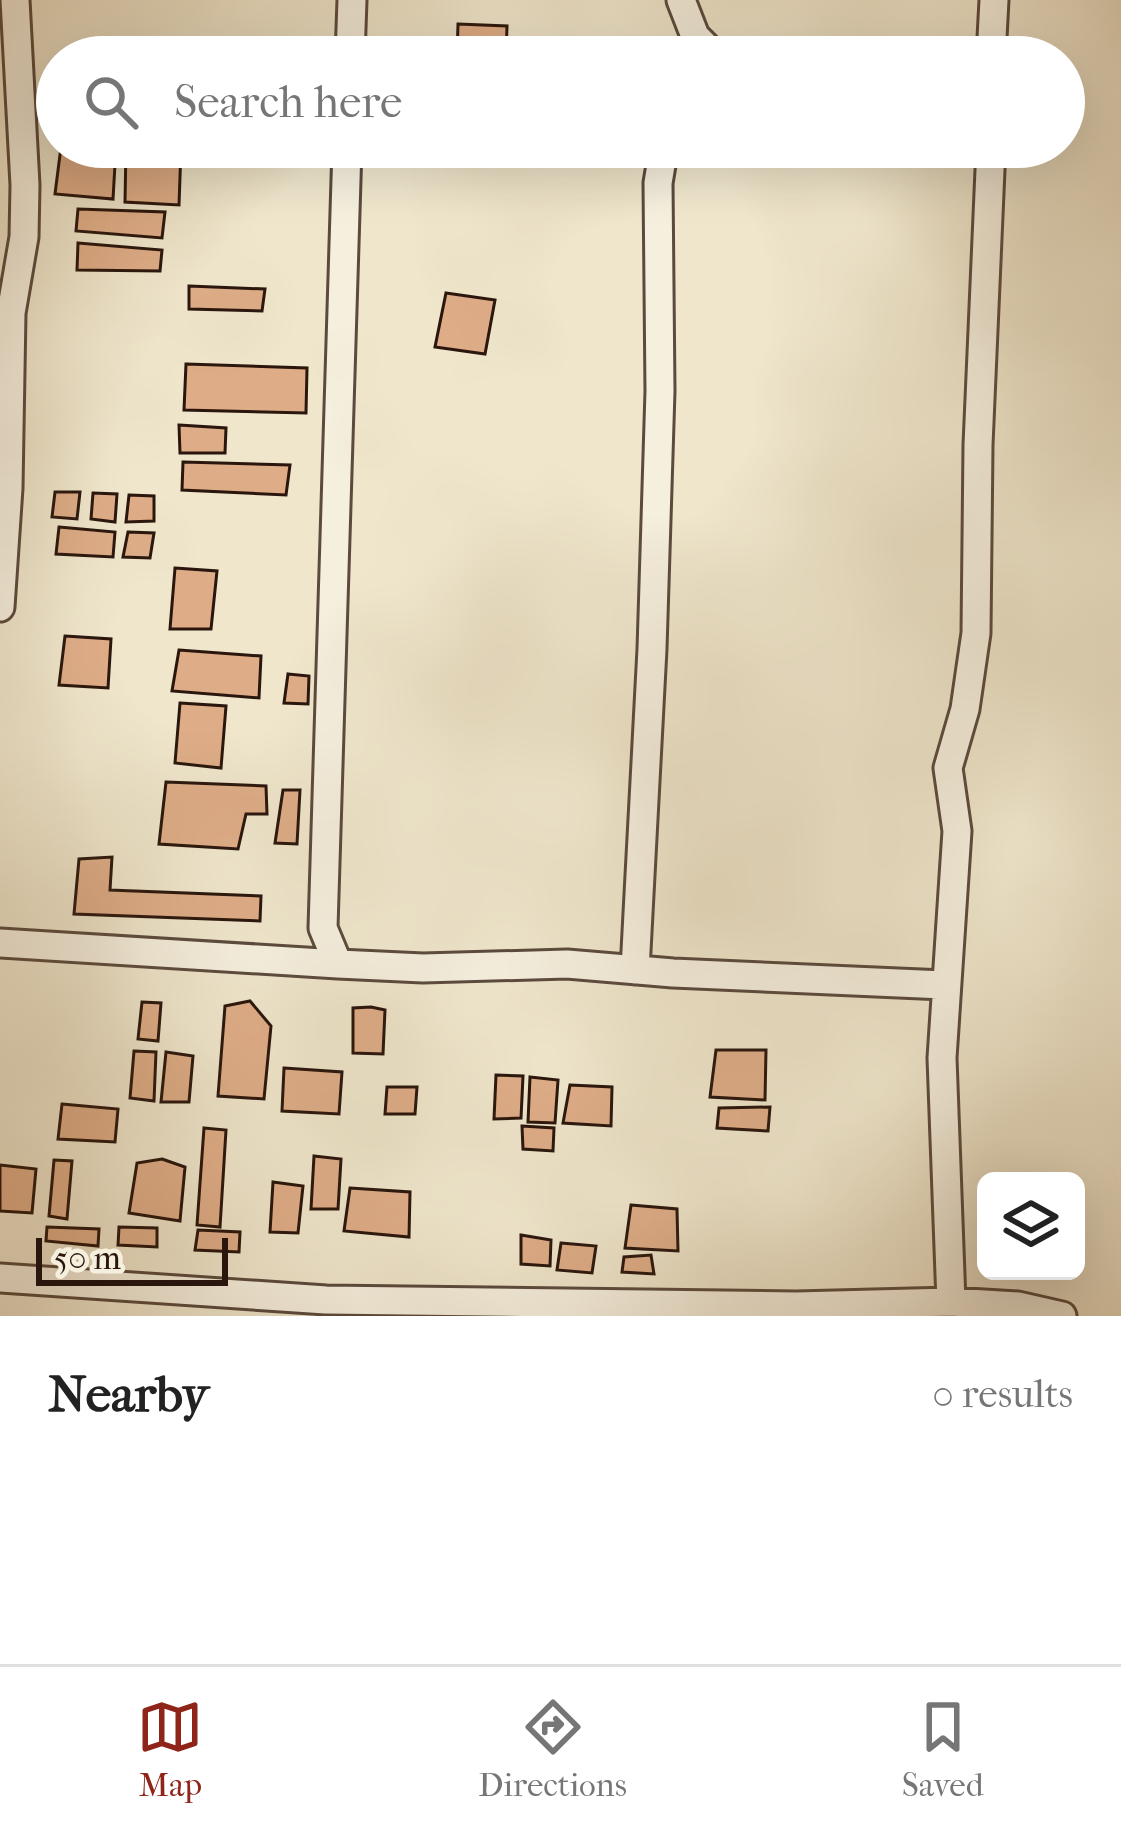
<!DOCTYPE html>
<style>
:root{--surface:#fff;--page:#f2f2f2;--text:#222;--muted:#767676;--line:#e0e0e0;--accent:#8f2418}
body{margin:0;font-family:"IM FELL French Canon",serif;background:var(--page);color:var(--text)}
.controls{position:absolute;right:36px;bottom:36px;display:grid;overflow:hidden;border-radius:18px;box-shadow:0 12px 48px #0002}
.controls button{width:108px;height:108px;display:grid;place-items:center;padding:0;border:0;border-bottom:3px solid var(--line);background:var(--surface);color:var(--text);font:60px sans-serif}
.scale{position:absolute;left:36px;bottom:30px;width:192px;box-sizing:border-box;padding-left:12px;border:6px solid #2a160d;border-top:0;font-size:33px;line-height:42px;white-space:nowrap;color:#2a160d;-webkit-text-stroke:9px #f5efde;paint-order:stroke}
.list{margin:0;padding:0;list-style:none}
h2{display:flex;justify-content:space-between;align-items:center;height:156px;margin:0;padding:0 48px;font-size:51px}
h2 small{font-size:39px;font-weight:400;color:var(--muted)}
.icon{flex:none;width:66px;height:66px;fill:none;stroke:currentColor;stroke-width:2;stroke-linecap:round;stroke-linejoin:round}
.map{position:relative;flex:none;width:1121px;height:1316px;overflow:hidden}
.search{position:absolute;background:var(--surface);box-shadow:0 12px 48px #0002;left:36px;right:36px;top:36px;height:132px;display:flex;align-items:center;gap:30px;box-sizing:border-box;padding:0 42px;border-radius:66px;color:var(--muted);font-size:45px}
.sheet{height:348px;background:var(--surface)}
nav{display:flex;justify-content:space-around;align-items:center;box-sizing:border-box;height:168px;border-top:3px solid var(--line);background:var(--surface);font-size:33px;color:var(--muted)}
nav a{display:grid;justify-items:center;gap:6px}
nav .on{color:var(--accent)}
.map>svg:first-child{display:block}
.building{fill:#dead88;stroke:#2a160d;stroke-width:3}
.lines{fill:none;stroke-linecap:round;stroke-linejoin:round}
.minor-casing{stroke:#5b4a3d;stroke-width:33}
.minor{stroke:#f5efde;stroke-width:27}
</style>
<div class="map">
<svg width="1121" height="1316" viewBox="0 0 1121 1316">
<rect width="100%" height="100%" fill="#efe6cc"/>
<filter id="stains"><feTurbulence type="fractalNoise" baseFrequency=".00167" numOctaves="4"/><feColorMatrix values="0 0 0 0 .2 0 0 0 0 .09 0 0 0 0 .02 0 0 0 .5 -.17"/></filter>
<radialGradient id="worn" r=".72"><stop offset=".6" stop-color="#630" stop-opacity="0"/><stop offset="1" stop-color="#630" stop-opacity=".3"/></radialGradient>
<path class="building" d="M458 24 507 26 506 57H457Z
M61 147H116L113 199 55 194Z
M126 147 181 148 179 205 125 202Z
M78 209 165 212 162 238 76 231Z
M78 243 162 250 160 271 77 270Z
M189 286 265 289 262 311 189 309Z
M446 293 495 300 485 354 435 347Z
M186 364 307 368 306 413 184 410Z
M179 425 226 428 225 453H180Z
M183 462 290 465 286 495 182 490Z
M55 492H80L77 519 52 517Z
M93 493 117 494 115 522 91 519Z
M129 495 154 496V521L126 522Z
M59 527 115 532 113 557 56 554Z
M128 532 154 533 150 558 123 557Z
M175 568 217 571 211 629H170Z
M65 636 111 639 108 688 59 685Z
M179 650 261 656 259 698 172 691Z
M288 674 309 676 308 704 284 703Z
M180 703 226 706 221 768 175 763Z
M166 782 266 786 267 814H246L238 849 159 844Z
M283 790H300L297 844 275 843Z
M112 857 110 890 261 896 260 921 74 914 79 859Z
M250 1001 271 1026 264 1099 218 1096 225 1006Z
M142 1002 161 1003 158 1041 138 1039Z
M371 1007 385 1010 383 1054 353 1053V1008Z
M716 1050H766L765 1100 710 1097Z
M134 1051 156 1052 154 1101 130 1098Z
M166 1052 193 1056 189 1102H161Z
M284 1068 342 1072 339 1114 282 1111Z
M496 1075 523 1076 521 1118 494 1119Z
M530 1077 558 1080 555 1123 528 1122Z
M570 1085 612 1087 611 1126 563 1123Z
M387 1087H417L415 1114H385Z
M62 1104 118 1109 115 1142 58 1139Z
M770 1107 768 1131 717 1128 719 1108Z
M522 1126 554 1128 553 1151 523 1149Z
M204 1128 226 1130 220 1227 197 1225Z
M314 1156 341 1159 338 1209H311Z
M162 1159 185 1167 180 1221 129 1213 137 1163Z
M54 1160 72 1161 67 1219 49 1216Z
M0 1165 36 1169 32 1213 0 1211Z
M273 1182 303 1186 298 1233 270 1232Z
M350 1188 410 1192 409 1237 344 1231Z
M631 1205 677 1209 678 1251 625 1248Z
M47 1227 99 1229 98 1246 46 1241Z
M119 1227 157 1228V1247L118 1245Z
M198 1230 240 1232 239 1252 195 1250Z
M521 1235 551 1240 550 1266 521 1264Z
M561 1243 596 1246 592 1273 557 1270Z
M651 1255 654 1274 622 1272 624 1257Z"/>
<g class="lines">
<defs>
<path id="minor" d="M681 0 695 36 716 57
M350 57 352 0
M991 57 994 0
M0 607 8 488 11 313 24 237 25 185 15 0
M0 943 338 964 423 968 567 964 673 973 944 985
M338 964 323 928 347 147
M635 970 652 649 660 391 658 183 664 147
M0 1278 326 1300 796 1306 951 1302 1018 1306 1062 1316
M951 1302 942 1058 957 831 948 768 965 709 976 633 978 445 991 147"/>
</defs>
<use href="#minor" class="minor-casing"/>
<use href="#minor" class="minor"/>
</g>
<rect width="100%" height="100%" filter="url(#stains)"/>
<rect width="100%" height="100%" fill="url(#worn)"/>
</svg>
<div class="controls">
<button><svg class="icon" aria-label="layers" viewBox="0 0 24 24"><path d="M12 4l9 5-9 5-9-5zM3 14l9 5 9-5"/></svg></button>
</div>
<div class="scale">50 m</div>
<div class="search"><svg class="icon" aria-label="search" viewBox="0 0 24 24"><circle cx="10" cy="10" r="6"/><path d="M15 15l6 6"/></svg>Search here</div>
</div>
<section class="sheet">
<h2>Nearby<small>0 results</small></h2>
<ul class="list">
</ul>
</section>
<nav>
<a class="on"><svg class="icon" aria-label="map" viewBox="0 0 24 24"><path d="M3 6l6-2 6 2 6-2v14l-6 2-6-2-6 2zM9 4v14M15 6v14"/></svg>Map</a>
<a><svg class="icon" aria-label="directions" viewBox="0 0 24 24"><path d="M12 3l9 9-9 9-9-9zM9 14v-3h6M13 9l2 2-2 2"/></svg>Directions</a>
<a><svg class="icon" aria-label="saved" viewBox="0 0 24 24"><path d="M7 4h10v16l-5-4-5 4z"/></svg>Saved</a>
</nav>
